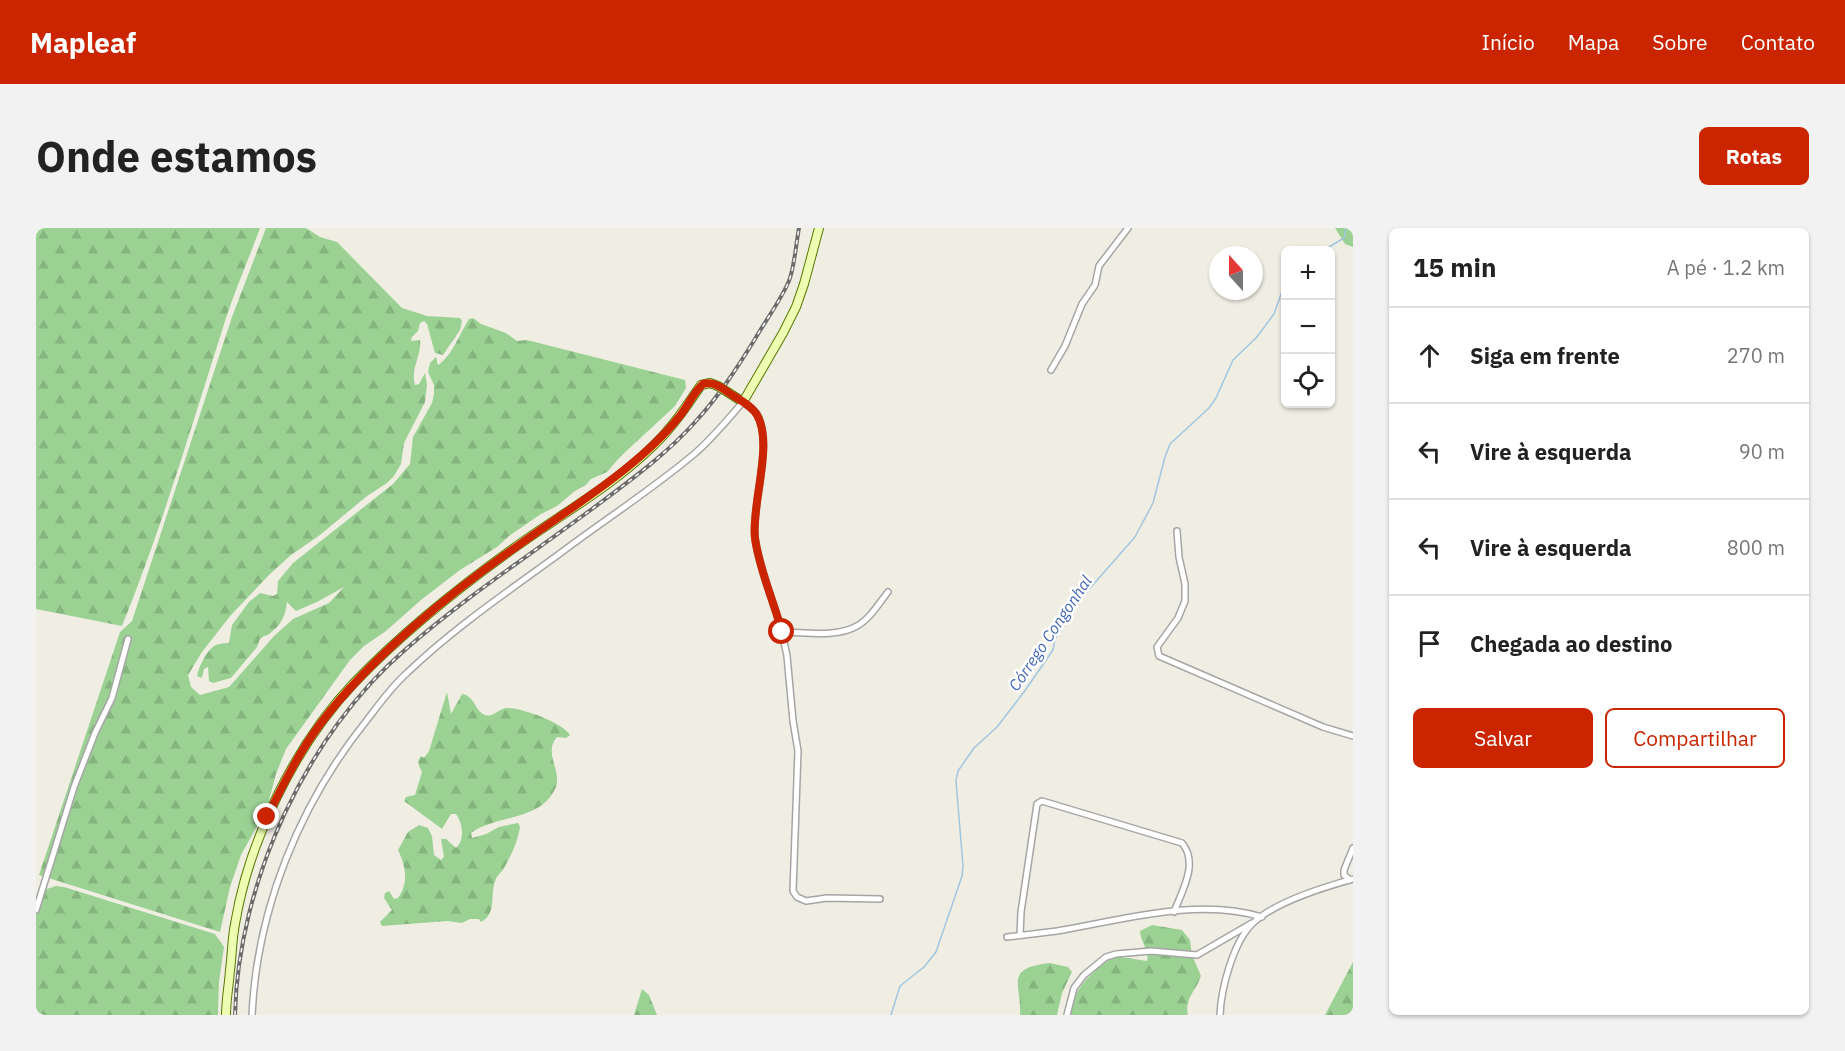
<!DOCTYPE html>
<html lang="pt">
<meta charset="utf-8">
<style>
:root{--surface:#fff;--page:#f2f2f2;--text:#222;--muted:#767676;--line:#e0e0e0;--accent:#cb2500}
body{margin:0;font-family:"IBM Plex Sans",sans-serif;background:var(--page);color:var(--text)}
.controls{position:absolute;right:18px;top:18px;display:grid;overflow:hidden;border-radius:9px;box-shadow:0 2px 4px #0004}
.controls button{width:54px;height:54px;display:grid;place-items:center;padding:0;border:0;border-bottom:2px solid var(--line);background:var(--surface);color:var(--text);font:30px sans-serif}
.compass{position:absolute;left:1173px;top:18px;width:54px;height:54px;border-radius:50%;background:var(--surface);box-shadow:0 2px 4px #0004;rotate:339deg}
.stop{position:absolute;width:18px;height:18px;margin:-14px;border:4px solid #cb2500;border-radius:50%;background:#fff}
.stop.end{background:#cb2500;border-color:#fff;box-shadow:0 2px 6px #0008}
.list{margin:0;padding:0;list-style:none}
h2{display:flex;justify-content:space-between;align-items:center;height:78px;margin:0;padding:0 24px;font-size:26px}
h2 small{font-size:20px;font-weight:400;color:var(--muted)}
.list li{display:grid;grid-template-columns:39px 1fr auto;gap:18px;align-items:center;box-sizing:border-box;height:96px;padding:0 24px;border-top:2px solid var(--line)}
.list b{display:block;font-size:22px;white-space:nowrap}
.list em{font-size:20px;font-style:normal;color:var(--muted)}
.actions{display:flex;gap:12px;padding:18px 24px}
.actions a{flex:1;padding:14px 0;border:2px solid var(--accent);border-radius:9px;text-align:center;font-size:21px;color:var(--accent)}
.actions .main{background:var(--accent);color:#fff}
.icon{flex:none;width:33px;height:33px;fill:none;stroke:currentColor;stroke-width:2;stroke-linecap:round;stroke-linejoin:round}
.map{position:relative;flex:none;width:1317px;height:787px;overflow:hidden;border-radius:9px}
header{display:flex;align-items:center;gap:36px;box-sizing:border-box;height:84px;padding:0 30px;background:var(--accent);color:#fff}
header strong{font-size:28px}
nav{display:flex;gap:33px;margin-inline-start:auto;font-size:21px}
.intro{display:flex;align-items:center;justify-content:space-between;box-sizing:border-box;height:144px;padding:0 36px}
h1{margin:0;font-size:42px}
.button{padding:15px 27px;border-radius:9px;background:var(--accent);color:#fff;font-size:21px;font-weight:700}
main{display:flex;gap:36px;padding:0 36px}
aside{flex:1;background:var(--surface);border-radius:9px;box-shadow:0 2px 4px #0004}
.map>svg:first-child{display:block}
.forest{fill:url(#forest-firs)}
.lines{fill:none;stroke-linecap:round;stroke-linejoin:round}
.stream{stroke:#a0c6e1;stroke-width:1.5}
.street-casing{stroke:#a5a5a5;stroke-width:8}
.secondary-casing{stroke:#567900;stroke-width:10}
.street{stroke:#fff;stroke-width:5}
.secondary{stroke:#edfeb2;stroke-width:8}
.rail-casing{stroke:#6c6c6c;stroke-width:4}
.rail{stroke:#fff;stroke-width:1.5;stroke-dasharray:4.5;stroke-linecap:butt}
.secondary-bridge-casing{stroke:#567900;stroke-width:10;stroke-linecap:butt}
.secondary-bridge{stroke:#edfeb2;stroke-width:8}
.route{stroke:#cb2500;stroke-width:8}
.labels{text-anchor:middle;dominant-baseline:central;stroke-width:5;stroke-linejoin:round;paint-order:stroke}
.water-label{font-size:16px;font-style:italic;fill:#4367b5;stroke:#fff}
</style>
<header>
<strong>Mapleaf</strong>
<nav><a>Início</a><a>Mapa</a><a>Sobre</a><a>Contato</a></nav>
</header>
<div class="intro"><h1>Onde estamos</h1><a class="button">Rotas</a></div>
<main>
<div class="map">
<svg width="1317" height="787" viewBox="0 0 1317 787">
<defs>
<pattern id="forest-firs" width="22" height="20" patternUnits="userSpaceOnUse" patternTransform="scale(1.5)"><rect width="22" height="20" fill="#9bd294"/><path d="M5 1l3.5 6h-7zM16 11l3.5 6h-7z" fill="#85b47f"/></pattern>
</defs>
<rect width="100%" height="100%" fill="#f0eee3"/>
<path class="forest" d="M0 0H224C213 30 200 60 190 90 157 193 127 297 86 398L0 381Z
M230 0H270L284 9 301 14 366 80 391 88 424 90 426 93 424 102 407 127 399 125 391 96 388 93 384 95 382 103 376 109 375 113 384 112C386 127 374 141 379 157L383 156 389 145 391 157 389 174 368 215 365 236 358 248 351 255 331 268 284 307 255 327 234 346 195 387 166 424 152 447 155 459 164 467 193 459 238 408 257 391 293 375 308 359 281 374 260 383 251 374C249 390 245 397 232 407L228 408 224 411 221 419 195 450 177 455 173 453 172 439 168 441 166 450 161 448C163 438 170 424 178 418 183 415 188 416 193 415L196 397 213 374 224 365 237 368 241 366 242 353 257 335 357 256 374 236 377 209 396 175 398 166V157L392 144 394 135 400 129 402 137C416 128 424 105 433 91L437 90 445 96 470 105 481 113 491 112 649 152 650 160 639 178 584 229 571 244 555 251 550 257 539 263 521 278 505 286 473 308 461 319 424 342 385 372 350 403 328 418 314 432 250 521 240 546 231 580 205 627 194 659 184 704 3 647 84 404 96 393 196 89Z
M1299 0H1317V19L1309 16Z
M411 464 415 486 426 466C439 468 438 482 449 487 457 490 463 480 471 480 486 480 526 494 534 507L530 510 521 509C506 526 529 545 518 563 502 593 460 587 435 605L436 610 450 606 463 599 482 595 484 599C482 613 475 628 468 640 466 644 462 646 460 651 453 666 462 685 445 694L443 691H434L426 695 411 693 346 698 344 694 356 682 348 670 349 665 353 663 358 671 362 670C373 655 370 639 362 622L372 604 383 597 392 600 396 608 398 627 405 632 408 629 405 611H410L420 620C429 612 427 595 420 586H415L406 601 368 573 370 569 379 567 386 544C383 537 380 535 385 528L388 530 393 523Z
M20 658 28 659 179 706 188 719 183 754 182 787H0V669L8 662Z
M1116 697 1146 702 1154 712 1156 727 1165 748C1161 761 1148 771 1152 787H1031C1041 760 1047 753 1068 735V730L1079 728 1111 733C1114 723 1104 713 1104 703Z
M1317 734V787H1289Z
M1014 735 1032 739 1036 744 1026 765 1021 787H984C986 757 967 740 1014 735Z
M606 761 613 767 621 787H598Z"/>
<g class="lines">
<path class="stream" d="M1278 22 1293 19 1308 10 1310 0
M855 787 864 758 888 739 900 724 926 648 927 638 920 553 922 543 938 520 961 499 988 464 1017 422 1019 411 1048 367 1099 309 1117 275 1129 229 1134 216 1173 180 1180 170 1197 132 1220 110 1238 86 1250 52"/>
<defs>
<path id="street" d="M1015 142 1029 118 1046 76 1059 57 1063 38 1092 0
M1141 303 1143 329 1149 356V373L1142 390 1121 419 1123 428 1287 499 1317 508
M746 404 751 428 757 493 762 523 757 663 761 669 770 673 791 670 844 671
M1314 652 1308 647V642L1317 620
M0 682 38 559 59 505 76 470 92 411
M984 707 985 684 1001 576 1006 573 1146 615C1163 635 1146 663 1138 684
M971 709C987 707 1004 705 1021 703 1086 692 1162 669 1226 689
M216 787C221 680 264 575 331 492 344 475 356 458 372 444 419 399 474 362 526 324 570 291 615 262 657 227 676 211 691 192 707 174 712 178 717 181 721 186 738 215 715 277 719 310 723 340 738 374 746 404 769 404 800 410 821 398 834 391 843 375 852 364
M1031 787 1038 760 1048 747 1070 729 1080 726 1115 723 1161 727 1216 695
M1184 787C1185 761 1197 715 1216 696 1237 675 1288 659 1317 651"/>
<path id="secondary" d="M693 165 707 174 747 105 760 79 768 56 783 0
M190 787C190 772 193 757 194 742 196 727 196 711 199 696 213 612 259 517 318 455 366 405 422 360 478 320 524 287 576 258 617 218 636 200 650 179 665 157L674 155 682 158"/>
</defs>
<use href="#street" class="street-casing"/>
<use href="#secondary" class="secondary-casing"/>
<use href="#street" class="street"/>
<use href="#secondary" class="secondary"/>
<defs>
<path id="rail" d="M199 787C202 655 270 507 370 421 428 370 494 327 556 281 592 254 630 227 660 193 683 168 701 140 719 111 728 95 749 66 754 50 759 34 760 16 763 0"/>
</defs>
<use href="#rail" class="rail-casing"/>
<use href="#rail" class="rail"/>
<defs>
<path id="secondary-bridge" d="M682 158 693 165"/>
</defs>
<use href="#secondary-bridge" class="secondary-bridge-casing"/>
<use href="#secondary-bridge" class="secondary-bridge"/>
</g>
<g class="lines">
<path class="route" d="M231 589C247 557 263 524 285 495 334 430 414 365 480 319 516 293 553 270 588 242 608 226 627 209 643 189 652 178 657 165 667 156 679 153 687 161 696 167 704 172 716 178 721 187 738 216 715 277 719 310 723 341 738 374 746 404"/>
</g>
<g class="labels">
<g class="water-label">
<text transform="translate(1014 405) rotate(-56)">Córrego Congonhal</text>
</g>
</g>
</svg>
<div class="controls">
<button>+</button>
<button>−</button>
<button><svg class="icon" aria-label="locate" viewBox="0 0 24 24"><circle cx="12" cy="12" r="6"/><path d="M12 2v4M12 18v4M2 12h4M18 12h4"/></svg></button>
</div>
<svg class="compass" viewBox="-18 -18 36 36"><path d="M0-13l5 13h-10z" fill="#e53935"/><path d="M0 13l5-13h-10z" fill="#767676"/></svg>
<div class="stop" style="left:746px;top:404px"></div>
<div class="stop end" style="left:231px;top:589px"></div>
</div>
<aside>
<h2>15 min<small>A pé · 1.2 km</small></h2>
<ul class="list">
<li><svg class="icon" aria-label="ahead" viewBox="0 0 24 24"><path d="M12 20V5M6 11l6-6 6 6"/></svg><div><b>Siga em frente</b></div><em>270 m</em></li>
<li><svg class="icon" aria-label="left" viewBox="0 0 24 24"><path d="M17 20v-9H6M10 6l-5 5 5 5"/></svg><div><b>Vire à esquerda</b></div><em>90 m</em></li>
<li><svg class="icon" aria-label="left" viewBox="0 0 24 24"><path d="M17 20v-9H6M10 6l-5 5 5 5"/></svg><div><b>Vire à esquerda</b></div><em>800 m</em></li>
<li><svg class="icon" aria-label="arrive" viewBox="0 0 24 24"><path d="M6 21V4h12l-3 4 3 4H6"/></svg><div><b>Chegada ao destino</b></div></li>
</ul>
<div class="actions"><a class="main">Salvar</a><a>Compartilhar</a></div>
</aside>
</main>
